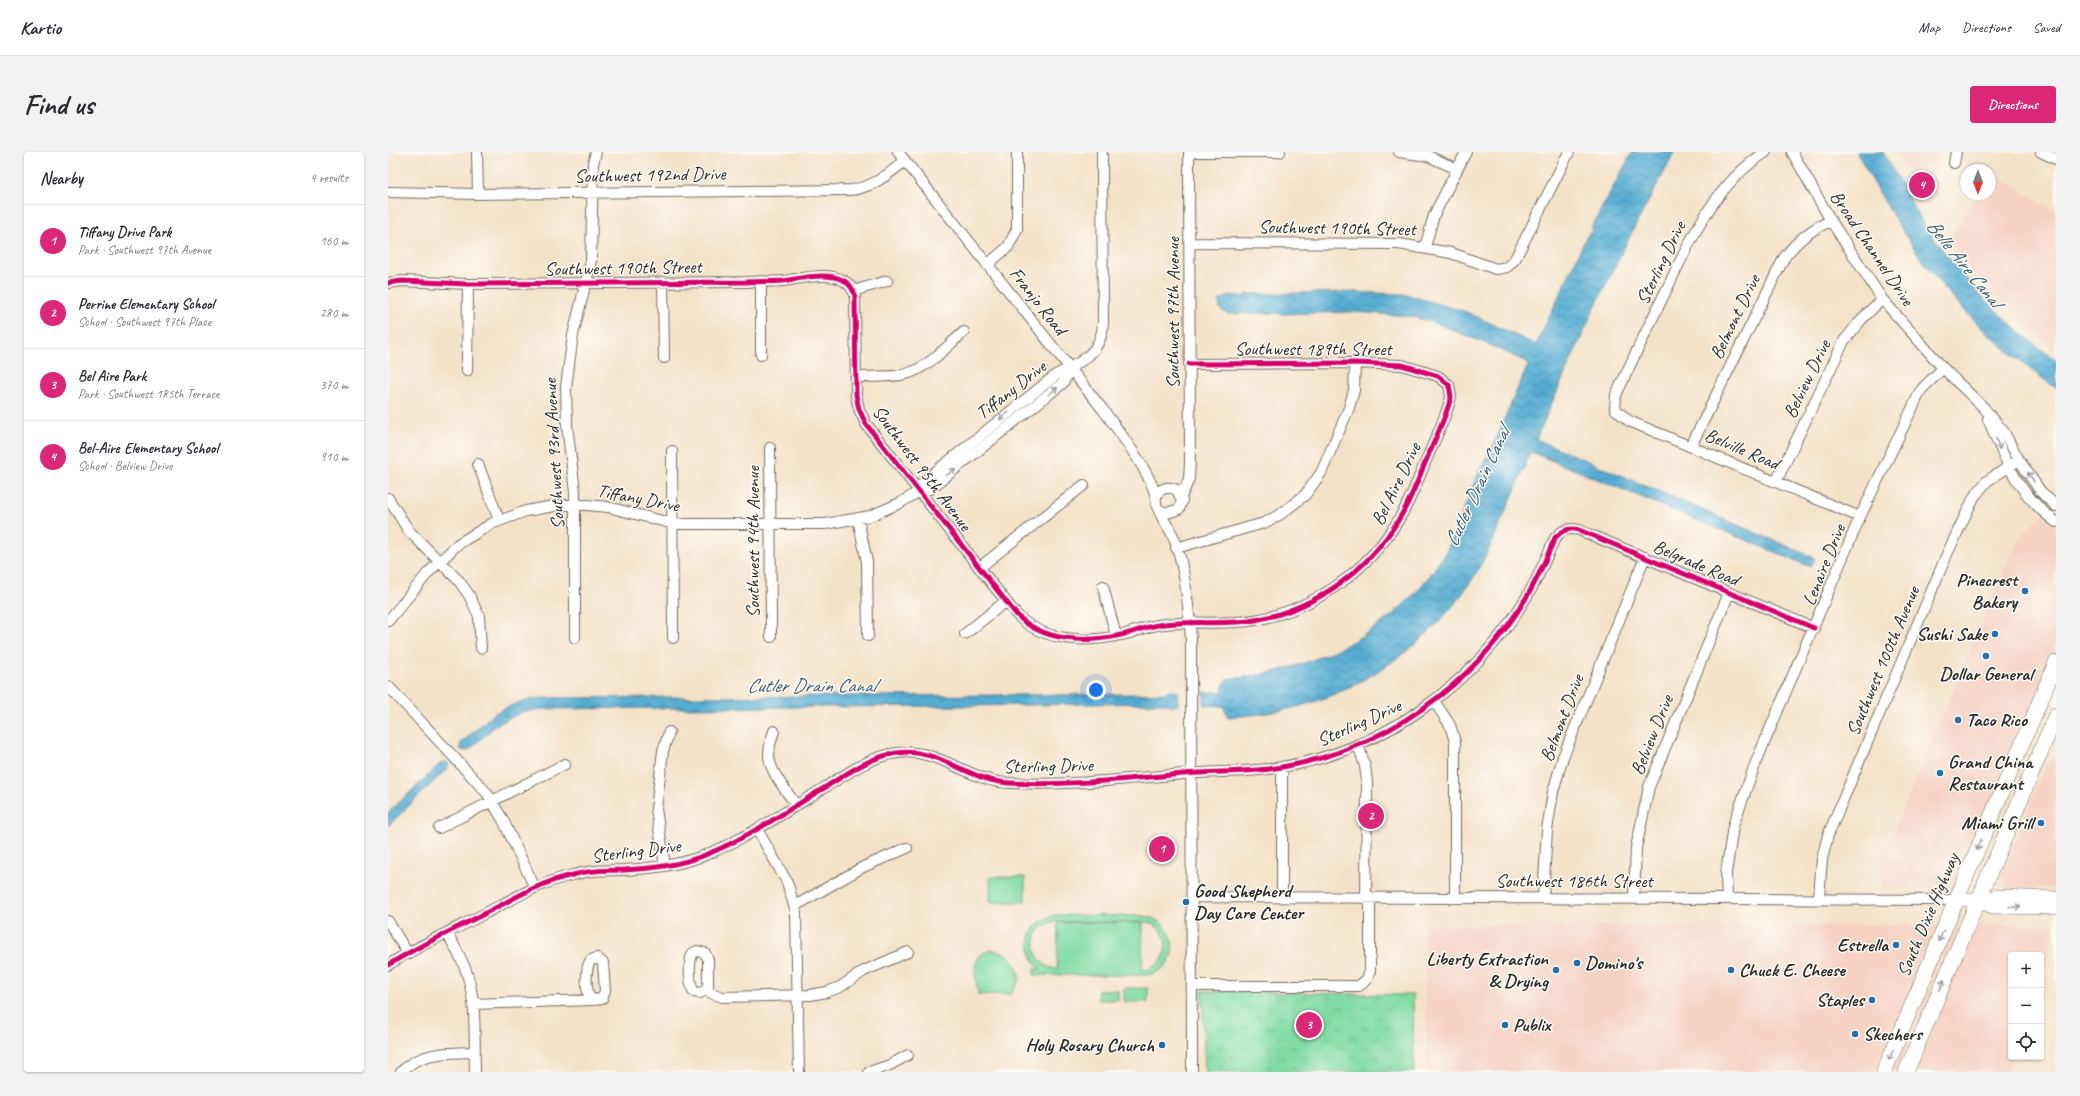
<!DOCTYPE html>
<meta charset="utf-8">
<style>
:root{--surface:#fff;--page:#f2f2f3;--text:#2b2b33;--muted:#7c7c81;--line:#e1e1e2;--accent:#db2777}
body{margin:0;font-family:Caveat,sans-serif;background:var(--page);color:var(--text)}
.controls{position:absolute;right:12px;bottom:12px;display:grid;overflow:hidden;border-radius:4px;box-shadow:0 1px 3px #0004}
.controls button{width:36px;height:36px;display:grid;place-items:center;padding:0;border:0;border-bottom:1px solid var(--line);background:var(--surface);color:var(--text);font:20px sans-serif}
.compass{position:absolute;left:1572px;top:12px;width:36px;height:36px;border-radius:50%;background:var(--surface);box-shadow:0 1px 3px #0004;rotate:180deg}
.you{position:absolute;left:708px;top:538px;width:14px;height:14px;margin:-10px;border:3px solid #fff;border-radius:50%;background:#1a73e8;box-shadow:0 0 0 6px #1a73e833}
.badge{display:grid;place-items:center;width:26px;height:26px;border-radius:50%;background:var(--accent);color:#fff;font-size:13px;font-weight:700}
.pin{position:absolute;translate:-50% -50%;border:2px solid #fff;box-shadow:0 1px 4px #0006}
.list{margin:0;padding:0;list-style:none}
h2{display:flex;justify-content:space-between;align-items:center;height:52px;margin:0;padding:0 16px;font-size:17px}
h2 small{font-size:13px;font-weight:400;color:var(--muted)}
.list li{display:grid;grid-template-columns:26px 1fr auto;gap:12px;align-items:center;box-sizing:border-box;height:72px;padding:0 16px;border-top:1px solid var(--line)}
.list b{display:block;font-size:15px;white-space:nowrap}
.list p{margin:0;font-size:13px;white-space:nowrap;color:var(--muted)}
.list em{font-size:13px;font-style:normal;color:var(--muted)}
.icon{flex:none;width:22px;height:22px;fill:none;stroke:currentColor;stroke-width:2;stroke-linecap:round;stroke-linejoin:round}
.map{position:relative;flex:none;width:1668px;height:920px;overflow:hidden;border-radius:4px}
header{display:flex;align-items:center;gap:24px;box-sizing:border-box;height:56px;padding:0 20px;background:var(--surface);border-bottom:1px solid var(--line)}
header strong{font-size:19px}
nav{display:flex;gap:22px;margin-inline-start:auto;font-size:14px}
.intro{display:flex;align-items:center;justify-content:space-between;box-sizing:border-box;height:96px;padding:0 24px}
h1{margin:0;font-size:28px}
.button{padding:10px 18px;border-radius:4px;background:var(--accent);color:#fff;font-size:14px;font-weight:700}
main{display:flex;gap:24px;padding:0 24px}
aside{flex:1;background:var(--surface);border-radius:4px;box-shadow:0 1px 3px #0004}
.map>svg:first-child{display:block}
.built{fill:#f6d2c3}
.grass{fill:#81dba2;stroke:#568366;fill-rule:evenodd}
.park{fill:url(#park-tufts);stroke:#568366}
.water{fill:url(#water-waves);stroke:#406c7f}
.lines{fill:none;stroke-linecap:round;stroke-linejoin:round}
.minor-casing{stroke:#716b62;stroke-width:12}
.major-casing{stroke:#716b62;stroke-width:14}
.highway-casing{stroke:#716b62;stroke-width:16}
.minor{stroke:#fff;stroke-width:10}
.major{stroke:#fff;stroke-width:13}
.highway{stroke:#fff;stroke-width:15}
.cycleway-casing{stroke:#fdfcf7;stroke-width:8}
.cycleway{stroke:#d6006c;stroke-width:5}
.oneway{stroke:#a0a0a0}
.poi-dot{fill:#1f6fb2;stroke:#fdfcf7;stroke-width:1.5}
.labels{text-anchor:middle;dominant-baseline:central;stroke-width:3;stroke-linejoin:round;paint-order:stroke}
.street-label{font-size:19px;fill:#2b2b2b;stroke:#fdfcf7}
.poi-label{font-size:19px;font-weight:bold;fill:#2b2b2b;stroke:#fdfcf7;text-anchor:end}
.water-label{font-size:20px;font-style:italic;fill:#3c5f6e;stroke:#fdfcf7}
</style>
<header>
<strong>Kartio</strong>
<nav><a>Map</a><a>Directions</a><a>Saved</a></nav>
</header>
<div class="intro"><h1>Find us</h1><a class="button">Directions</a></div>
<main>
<aside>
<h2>Nearby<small>4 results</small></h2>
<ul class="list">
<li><span class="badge">1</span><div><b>Tiffany Drive Park</b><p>Park · Southwest 97th Avenue</p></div><em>160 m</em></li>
<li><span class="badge">2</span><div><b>Perrine Elementary School</b><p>School · Southwest 97th Place</p></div><em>280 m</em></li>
<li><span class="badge">3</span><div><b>Bel Aire Park</b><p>Park · Southwest 185th Terrace</p></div><em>370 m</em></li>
<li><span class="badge">4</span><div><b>Bel-Aire Elementary School</b><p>School · Belview Drive</p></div><em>910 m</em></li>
</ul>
</aside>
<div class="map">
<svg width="1668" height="920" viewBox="0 0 1668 920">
<defs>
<pattern id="park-tufts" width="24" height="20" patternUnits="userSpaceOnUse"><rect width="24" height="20" fill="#81dba2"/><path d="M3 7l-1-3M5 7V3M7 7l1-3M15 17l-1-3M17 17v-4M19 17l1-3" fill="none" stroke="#70bc8c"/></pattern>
<pattern id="water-waves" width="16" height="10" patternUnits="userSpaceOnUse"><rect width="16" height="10" fill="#56add3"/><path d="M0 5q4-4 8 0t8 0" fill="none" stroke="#478dab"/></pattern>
</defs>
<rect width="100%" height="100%" fill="#fdfcf7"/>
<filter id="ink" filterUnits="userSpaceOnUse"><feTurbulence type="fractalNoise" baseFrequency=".025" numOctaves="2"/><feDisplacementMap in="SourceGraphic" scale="8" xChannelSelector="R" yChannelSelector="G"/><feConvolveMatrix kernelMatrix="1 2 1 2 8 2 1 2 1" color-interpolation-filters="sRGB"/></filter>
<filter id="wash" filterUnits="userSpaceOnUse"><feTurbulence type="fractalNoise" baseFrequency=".012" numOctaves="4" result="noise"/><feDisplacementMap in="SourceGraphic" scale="16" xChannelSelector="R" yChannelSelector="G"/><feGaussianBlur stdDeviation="0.9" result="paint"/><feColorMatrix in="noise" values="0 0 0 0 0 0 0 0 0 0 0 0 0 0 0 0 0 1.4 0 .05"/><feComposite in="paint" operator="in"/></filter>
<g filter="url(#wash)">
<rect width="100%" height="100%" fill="#f4e2c8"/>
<path class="built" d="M1508 0H1552L1549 11 1551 18 1534 48Z
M1605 22 1668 59V201L1569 104 1560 88 1591 42H1602V26Z
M1654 363 1668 374V506L1568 737 1493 736 1494 707 1620 409 1636 380Z
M1668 603V736L1619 735 1613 723 1658 613Z
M1036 773H1668V781L1653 819V803H1623L1624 905 1620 920H1039Z"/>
<path class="grass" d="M602 725H637V750H602Z
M668 763 756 764C792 769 795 817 759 823H646V817H652C633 797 640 768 668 763ZM665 770H759C787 778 783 816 754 818L755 771 670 770 669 817C642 815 638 776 665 770Z
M604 798C623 801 629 810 632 828L623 842 590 843C588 824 580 803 604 798Z
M736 836H760V850H736Z
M710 838H730V848H710Z"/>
<path class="park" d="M814 839 1025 843 1026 920H817Z"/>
<path class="water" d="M1244 0H1287L1246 76 1204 161 1148 287 1427 406 1423 415 1143 300C1139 306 1137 315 1134 322 1121 350 1110 380 1096 407 1062 473 997 525 929 549 900 559 870 563 840 565L835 554 816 553V540H835L834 536 839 527C929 519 1016 476 1061 394 1070 377 1075 359 1082 341 1088 323 1099 306 1107 289 1118 263 1129 237 1141 211L1101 193 1042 169 1021 164 964 160 894 162 888 161 839 162 832 157 831 149 842 143 858 145V142L965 140 1016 142 1079 160 1148 193 1198 86 1205 77 1203 76Z
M1468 0H1495C1508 23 1520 46 1534 69 1570 123 1615 171 1668 208V236C1608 195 1555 142 1516 81 1499 55 1484 27 1468 0Z
M781 538 790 540V553L786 554 772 551 574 554 154 557 134 560 107 574 81 598 74 599 72 597 73 591 105 562 129 551 151 546 750 542 777 541Z
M54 610H59L61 612 58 618 0 674V661Z"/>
</g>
<g filter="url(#ink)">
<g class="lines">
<defs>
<path id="minor" d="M89 0 90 42
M510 0 716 259C732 281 762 320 768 345
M801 0H892
M1011 0 1040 4 1069 17
M1378 0C1326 33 1302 88 1277 141 1260 175 1244 209 1228 243L1227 257 1241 269 1472 365
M1404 0 1443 69 1494 147 1555 216 1596 256 1616 280 1631 308 1653 340 1668 354
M1653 0 1668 7
M1566 11 1568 0
M0 40 90 42 462 38C484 36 499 23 517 9
M802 91 1011 92 1063 101 1108 117 1119 115 1127 107 1181 0
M1037 95 1046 63 1078 0
M599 113 620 95 629 77V0
M373 129V203
M275 130 276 206
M0 131 14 129 80 132 358 130C370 129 383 130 395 129 416 126 458 114 467 143L468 243 471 257 478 272 628 462C654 490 698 491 733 483 744 481 754 476 765 474 798 467 833 474 867 468 927 457 980 419 1011 367 1023 348 1031 325 1040 304 1048 285 1058 265 1063 245L1061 233 1050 224 1014 213 967 211 801 212
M465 139 499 129
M79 219 80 132
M468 225C484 224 502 226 518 222 540 216 559 194 576 180
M1600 267C1618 310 1629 341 1668 370
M1303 294 1396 106C1408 90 1424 76 1443 69
M382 296 383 485
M284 299 285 486
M90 312 111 368
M1388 330 1456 189 1473 168 1494 147
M530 340 536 329 668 223C692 211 713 202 715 172L714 0
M793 345 801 327 802 310 801 0
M0 346 21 379 71 429 81 443 91 464 93 496
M771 358 779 361 791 357 794 349 789 338C780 333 766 337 768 350 768 358 780 374 784 382 796 406 801 459 803 487L804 920
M470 367 479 410 480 484
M788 396 876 371 893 362 917 343 933 321 961 256 966 238 967 211
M591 416 696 333
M715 434 728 484
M0 469 40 421 70 392 103 372 138 359 172 353H199L220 355 278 370 295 372H437L482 364 512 351 530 340 542 337 675 231 682 218
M577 482 618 449
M187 486V340L179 273 178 235 185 183 203 109 205 12 208 0
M0 534 99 641 115 668 147 736
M1046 549 1062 573 1067 590V746
M386 579C384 586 381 594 381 601 380 619 399 639 408 653
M970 592 977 614 979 630 978 745
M51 676 177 612
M369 677 399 730 408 760 411 920
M277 714 268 657 275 599 281 580
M804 745 1568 748
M894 745V615
M1246 745 1248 696 1261 635 1341 441
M1155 746 1159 678 1165 640 1175 605 1257 405
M1431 746 1434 707 1440 683 1560 400 1586 345 1599 329 1631 308
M1339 747 1338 721 1345 674 1368 610 1472 365 1533 238 1555 216
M407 754 475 715 519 696
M0 769 20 802
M59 781C67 795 76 810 80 825 89 855 86 889 87 920
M309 799 317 801 320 808V837L312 841 306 840C301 832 300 809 305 801Z
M209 806 215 811 217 839 214 847 204 848C197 842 197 815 203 808Z
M0 813C30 794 63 779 94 763 123 748 152 730 185 723 202 718 220 718 237 718 266 716 295 713 322 701 360 685 396 661 431 639 456 624 480 605 509 601 551 595 581 630 622 631 680 634 738 627 795 622 828 619 862 621 894 615 995 598 1086 533 1138 446 1150 427 1158 406 1167 386 1174 378 1181 375 1191 378L1426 476
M805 834H971L979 827 982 819V745
M318 839 334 845 422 843 439 840 452 835 476 819 520 800
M85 852 204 848
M13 920C32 899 61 901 87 900
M481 920 502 913 520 903"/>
<path id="major" d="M1568 748H1589L1610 744 1668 746
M1589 748 1605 755 1668 756"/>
<path id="highway" d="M1496 920 1668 511
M1518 920 1668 563"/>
</defs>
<use href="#minor" class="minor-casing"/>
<use href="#major" class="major-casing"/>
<use href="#highway" class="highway-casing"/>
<use href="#minor" class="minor"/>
<use href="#major" class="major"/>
<use href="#highway" class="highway"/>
<defs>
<path id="cycleway" d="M0 131 14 129 80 132 358 130C370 129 383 130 395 129 416 126 458 114 467 143L468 243 471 257 478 272 628 462C654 490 698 491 733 483 744 481 754 476 765 474 798 467 833 474 867 468 927 457 980 419 1011 367 1023 348 1031 325 1040 304 1048 285 1058 265 1063 245L1061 233 1050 224 1014 213 967 211 801 212
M0 813C30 794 63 779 94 763 123 748 152 730 185 723 202 718 220 718 237 718 266 716 295 713 322 701 360 685 396 661 431 639 456 624 480 605 509 601 551 595 581 630 622 631 680 634 738 627 795 622 828 619 862 621 894 615 995 598 1086 533 1138 446 1150 427 1158 406 1167 386 1174 378 1181 375 1191 378L1426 476"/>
</defs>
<use href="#cycleway" class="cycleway-casing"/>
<use href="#cycleway" class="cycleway"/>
</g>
<defs><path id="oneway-shaft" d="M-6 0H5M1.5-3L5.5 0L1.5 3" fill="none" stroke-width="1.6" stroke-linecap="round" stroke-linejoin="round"/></defs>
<g class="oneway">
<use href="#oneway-shaft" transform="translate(665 239) rotate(-38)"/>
<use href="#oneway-shaft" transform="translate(616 264) rotate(141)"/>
<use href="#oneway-shaft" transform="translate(1610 292) rotate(70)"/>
<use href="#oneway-shaft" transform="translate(563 320) rotate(-38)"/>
<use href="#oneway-shaft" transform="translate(1643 325) rotate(-124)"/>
<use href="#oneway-shaft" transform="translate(1591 693) rotate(113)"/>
<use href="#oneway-shaft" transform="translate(1627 755) rotate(2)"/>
<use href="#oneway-shaft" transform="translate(1553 784) rotate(113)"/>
<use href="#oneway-shaft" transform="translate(1554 833) rotate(-67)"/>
<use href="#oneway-shaft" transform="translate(1503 903) rotate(113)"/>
</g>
</g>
<g class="poi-dot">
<circle cx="1637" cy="439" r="4"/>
<circle cx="1607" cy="482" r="4"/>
<circle cx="1598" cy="504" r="4"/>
<circle cx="1570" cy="568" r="4"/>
<circle cx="1552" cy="621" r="4"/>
<circle cx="1653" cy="671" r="4"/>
<circle cx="798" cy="750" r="4"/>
<circle cx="1508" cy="793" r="4"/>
<circle cx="1189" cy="811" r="4"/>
<circle cx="1168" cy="818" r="4"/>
<circle cx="1343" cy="818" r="4"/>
<circle cx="1484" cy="848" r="4"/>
<circle cx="1117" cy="873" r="4"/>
<circle cx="1467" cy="882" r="4"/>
<circle cx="774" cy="893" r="4"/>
</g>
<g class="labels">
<g class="street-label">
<text transform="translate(262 23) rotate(-1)">Southwest 192nd Drive</text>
<text transform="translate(949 76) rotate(1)">Southwest 190th Street</text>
<text transform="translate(1484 96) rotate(56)">Broad Channel Drive</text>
<text transform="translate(1273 111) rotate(-64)">Sterling Drive</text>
<text transform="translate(235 116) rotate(-1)">Southwest 190th Street</text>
<text transform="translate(650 149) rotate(52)">Franjo Road</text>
<text transform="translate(785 161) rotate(-90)">Southwest 97th Avenue</text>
<text transform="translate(1347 165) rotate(-64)">Belmont Drive</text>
<text x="925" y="197">Southwest 189th Street</text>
<text transform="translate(1419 227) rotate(-64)">Belview Drive</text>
<text transform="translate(623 238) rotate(-38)">Tiffany Drive</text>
<text transform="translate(1354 297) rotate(23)">Belville Road</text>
<text transform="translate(166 302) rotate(-93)">Southwest 93rd Avenue</text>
<text transform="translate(534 316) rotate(53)">Southwest 95th Avenue</text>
<text transform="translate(1008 332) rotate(-64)">Bel Aire Drive</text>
<text transform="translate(250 346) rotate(11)">Tiffany Drive</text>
<text transform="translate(365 390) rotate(-90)">Southwest 94th Avenue</text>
<text transform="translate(1308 411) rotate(23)">Belgrade Road</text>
<text transform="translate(1436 413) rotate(-68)">Lenaire Drive</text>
<text transform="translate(1495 509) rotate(-67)">Southwest 100th Avenue</text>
<text transform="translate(1174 566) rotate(-69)">Belmont Drive</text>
<text transform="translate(971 571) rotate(-24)">Sterling Drive</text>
<text transform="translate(1264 583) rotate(-68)">Belview Drive</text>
<text transform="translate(660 614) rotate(-1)">Sterling Drive</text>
<text transform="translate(248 699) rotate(-7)">Sterling Drive</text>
<text x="1186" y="729">Southwest 186th Street</text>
<text transform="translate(1540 763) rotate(-67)">South Dixie Highway</text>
</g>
<g class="poi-label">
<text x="1629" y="428">Pinecrest<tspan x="1629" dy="22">Bakery</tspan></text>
<text x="1599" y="482">Sushi Sake</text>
<text x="1598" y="522" text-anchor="middle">Dollar General</text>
<text x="1578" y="568" text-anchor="start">Taco Rico</text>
<text x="1560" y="610" text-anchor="start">Grand China<tspan x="1560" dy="22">Restaurant</tspan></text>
<text x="1645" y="671">Miami Grill</text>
<text x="806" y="739" text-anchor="start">Good Shepherd<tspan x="806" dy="22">Day Care Center</tspan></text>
<text x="1500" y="793">Estrella</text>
<text x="1160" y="807">Liberty Extraction<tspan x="1160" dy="22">&amp; Drying</tspan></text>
<text x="1197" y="811" text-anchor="start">Domino's</text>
<text x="1351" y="818" text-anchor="start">Chuck E. Cheese</text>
<text x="1476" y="848">Staples</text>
<text x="1125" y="873" text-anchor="start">Publix</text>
<text x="1475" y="882" text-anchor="start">Skechers</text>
<text x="766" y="893">Holy Rosary Church</text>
</g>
<g class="water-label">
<text transform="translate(1576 111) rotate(51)">Belle Aire Canal</text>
<text transform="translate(1089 335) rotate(-65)">Cutler Drain Canal</text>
<text x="423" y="533">Cutler Drain Canal</text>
</g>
</g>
</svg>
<div class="controls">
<button>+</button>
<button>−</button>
<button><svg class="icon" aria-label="locate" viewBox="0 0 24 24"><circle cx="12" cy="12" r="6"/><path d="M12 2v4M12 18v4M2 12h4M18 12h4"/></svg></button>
</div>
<svg class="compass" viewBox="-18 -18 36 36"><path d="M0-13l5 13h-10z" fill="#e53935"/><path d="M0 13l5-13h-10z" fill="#7c7c81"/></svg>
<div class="you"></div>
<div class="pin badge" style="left:774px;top:697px">1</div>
<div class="pin badge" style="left:983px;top:664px">2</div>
<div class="pin badge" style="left:921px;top:873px">3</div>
<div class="pin badge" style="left:1534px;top:33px">4</div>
</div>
</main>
